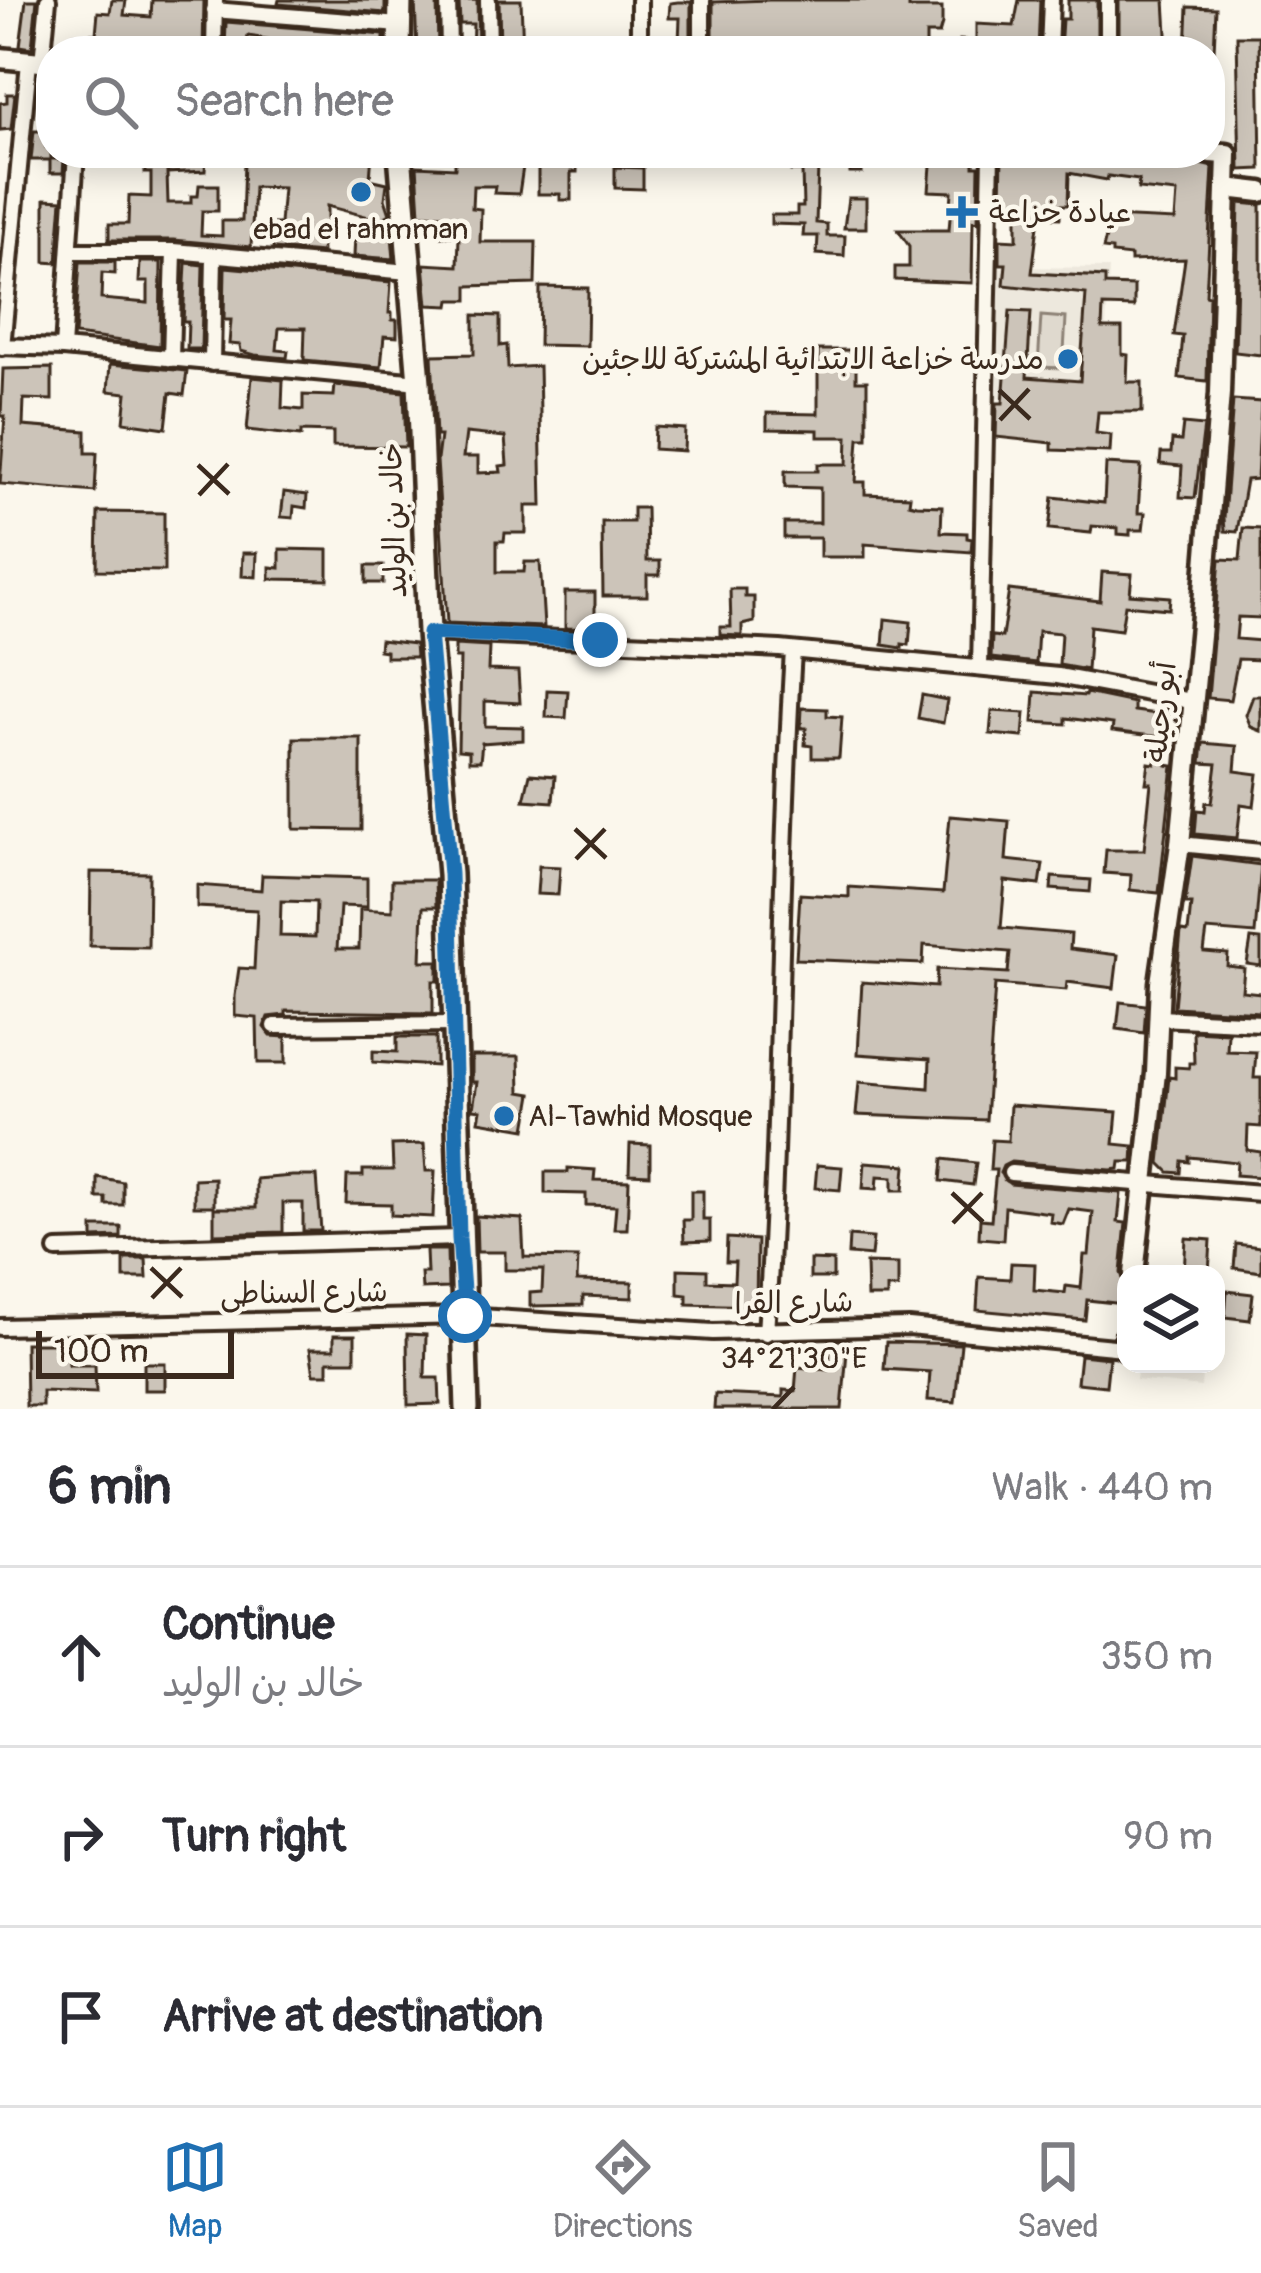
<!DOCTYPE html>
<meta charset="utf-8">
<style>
:root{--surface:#fff;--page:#f2f2f3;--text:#2b2b33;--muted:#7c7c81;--line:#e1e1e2;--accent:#1f6fb2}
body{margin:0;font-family:Pangolin,"Playpen Sans Arabic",sans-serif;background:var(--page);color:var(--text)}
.controls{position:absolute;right:36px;bottom:36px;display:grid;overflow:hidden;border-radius:24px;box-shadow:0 6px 30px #0003}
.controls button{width:108px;height:108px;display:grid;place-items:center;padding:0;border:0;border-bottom:3px solid var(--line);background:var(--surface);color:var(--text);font:60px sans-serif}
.scale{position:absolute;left:36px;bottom:30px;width:198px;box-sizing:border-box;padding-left:12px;border:6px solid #3b2a1e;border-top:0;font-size:33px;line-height:42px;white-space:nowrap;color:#3b2a1e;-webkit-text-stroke:9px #fbf7ec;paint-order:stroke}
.stop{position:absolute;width:36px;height:36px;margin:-27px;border:9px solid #1f6fb2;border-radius:50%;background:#fff}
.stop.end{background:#1f6fb2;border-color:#fff;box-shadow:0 3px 12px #0008}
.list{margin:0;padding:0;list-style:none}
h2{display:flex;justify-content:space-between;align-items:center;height:156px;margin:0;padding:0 48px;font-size:51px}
h2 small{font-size:39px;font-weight:400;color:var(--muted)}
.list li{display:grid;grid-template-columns:78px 1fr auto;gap:36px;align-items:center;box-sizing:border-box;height:180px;padding:0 48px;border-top:3px solid var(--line)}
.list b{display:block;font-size:45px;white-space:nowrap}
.list p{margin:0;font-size:39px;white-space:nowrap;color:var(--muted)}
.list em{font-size:39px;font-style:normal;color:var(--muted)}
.icon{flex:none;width:66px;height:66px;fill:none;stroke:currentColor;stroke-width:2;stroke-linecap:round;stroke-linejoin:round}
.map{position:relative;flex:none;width:1261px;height:1409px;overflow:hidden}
.search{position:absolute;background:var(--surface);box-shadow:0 6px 30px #0003;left:36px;right:36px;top:36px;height:132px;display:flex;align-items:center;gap:30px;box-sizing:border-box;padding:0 42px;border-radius:48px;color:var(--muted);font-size:45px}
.sheet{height:696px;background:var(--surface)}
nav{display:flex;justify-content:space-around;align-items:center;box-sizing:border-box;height:168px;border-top:3px solid var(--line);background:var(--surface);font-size:33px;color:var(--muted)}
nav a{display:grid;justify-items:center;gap:6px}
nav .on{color:var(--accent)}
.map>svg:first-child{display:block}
.built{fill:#ede8dd}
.green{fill:#dfd9ce;stroke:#8d8276;stroke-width:3}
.building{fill:#ccc4b9;stroke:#3b2a1e;stroke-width:3;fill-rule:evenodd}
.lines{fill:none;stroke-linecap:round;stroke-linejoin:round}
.minor-casing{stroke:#3b2a1e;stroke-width:22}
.tertiary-casing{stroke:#3b2a1e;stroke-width:27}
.secondary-casing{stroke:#3b2a1e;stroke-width:30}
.minor{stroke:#fbf7ec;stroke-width:14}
.tertiary{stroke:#fbf7ec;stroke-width:18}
.secondary{stroke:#fbf7ec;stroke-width:21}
.route{stroke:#1f6fb2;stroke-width:15}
.ticks{fill:none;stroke:#3b2a1e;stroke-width:4.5}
.poi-dot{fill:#1f6fb2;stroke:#fbf7ec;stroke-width:4.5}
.labels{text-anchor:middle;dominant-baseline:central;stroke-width:9;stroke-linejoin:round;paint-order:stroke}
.poi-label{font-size:30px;fill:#3b2a1e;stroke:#fbf7ec;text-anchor:start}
.street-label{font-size:30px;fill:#3b2a1e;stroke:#fbf7ec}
.ticks-label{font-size:30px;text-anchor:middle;fill:#3b2a1e;stroke:#fbf7ec;stroke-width:9;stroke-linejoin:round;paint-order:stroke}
</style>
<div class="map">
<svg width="1261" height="1409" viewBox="0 0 1261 1409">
<rect width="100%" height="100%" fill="#fbf7ec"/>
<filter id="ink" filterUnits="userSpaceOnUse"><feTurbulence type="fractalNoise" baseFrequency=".00833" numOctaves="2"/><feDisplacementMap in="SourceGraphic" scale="24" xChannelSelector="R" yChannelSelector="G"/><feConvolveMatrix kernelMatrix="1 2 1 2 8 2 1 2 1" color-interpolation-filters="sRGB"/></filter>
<g filter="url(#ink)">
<path class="built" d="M998 267 1109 268 1102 407 996 398Z
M1138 1364H1203L1201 1387 1136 1380Z"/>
<path class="green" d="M1041 316 1066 318 1063 368 1038 367Z"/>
<path class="building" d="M26 0H37L32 48 20 46Z
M112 0H126L124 15 151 17 152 0H204L203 51 141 47V51H72L74 34H96L98 12 110 13Z
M279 0H385V13L278 4Z
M415 0H437L438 51H417Z
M477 0 478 51H472L473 24H460L459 1Z
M499 0H521L523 51H500Z
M769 0H909V8H942V24L939 34H926V51L719 50V41H713V2Z
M1019 0H1040L1038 51H960V40L976 41V24L1014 26Z
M1068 0H1097V51H1060L1062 19H1068Z
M1119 0H1165L1168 51H1119Z
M678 2H691V42H679L680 18H669L670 3Z
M1188 7 1216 8 1214 51H1186Z
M226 22 384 35V51L318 48V51H278L279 41 248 36 245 51H225Z
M1237 36H1259L1261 169 1240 170Z
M7 94H15L11 129 0 130V103L7 102Z
M34 131H46V147H51V159H64L63 173H50V160H31Z
M113 153H206L205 171 167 173 168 203H191V196H198L199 185H218V211H202L201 235 222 236V221H242L244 162H254V153H372L370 179 387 183 385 199 390 214 380 220 327 206V224H321L322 253 273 249 274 224H280L283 188 254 187 251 247 174 240H109V224H128L129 196 151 197V173H145V164L112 161Z
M479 153H525L519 194 494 193 495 186H473L472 208 481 209 480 242H536L535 284 468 286V300H450L449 306 428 305 424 264 458 266 459 236H441L442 215 420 214 417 166 455 168V156Z
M538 153H561V161H577V172H571V200H560V194H538Z
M798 153 825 155V167H818L816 223 827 224V236H845L844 256 817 254 818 236H803L804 225 771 224V215H797V207H803L802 171H791L790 157H798Z
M849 153H870V164H862V173H850Z
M932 153H974V166H979L978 222 973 221 972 283 895 280V267H909V246L898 230H949L952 192 929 191Z
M1002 153H1151L1213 167 1206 295 1209 296 1207 381 1179 378 1183 336 1174 335 1185 259 1131 261V256L1112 254V250L1103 249 1111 217 1175 220 1177 193 1138 189 1139 180 1108 176 1107 180 1069 173 1068 205H1060V218L1039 217 1032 273 1105 277V285L1134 286V307L1103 306 1102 328H1122V354L1128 355 1127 382H1142V412H1098L1096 433 1111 435 1110 452 1052 450V443L996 437 997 403H1003L1010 311 1031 312 1027 377 1080 381 1086 294 1004 285 1006 264H1000V239L1017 240V205L1001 204Z
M615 167 643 168V189L615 188Z
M848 198H866V228H844Z
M45 199 62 200 57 263 45 262Z
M1239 203 1261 205V355L1235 352Z
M355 235 392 236 394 259 354 256Z
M80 262H115V274L102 273 101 299 148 303V282H139L140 262H161L160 346 75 335Z
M186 263 203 265 201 349H187L188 322H183Z
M225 267 391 282 389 313H392V320H397V337L384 336 381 367 304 360 305 328H279L277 350 288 351 287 358 255 355 241 351 240 345 229 344 231 320H224Z
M540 287 588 288 587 346 539 345Z
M474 315 500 316V346L507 345 508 368 539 366 542 506H526V533H505L504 541H497V572H524L525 562H540L544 627 447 623 437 460 440 436H436L432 355 474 354ZM466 433 505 437 507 465 500 466 501 472 478 473V457H463Z
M818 350H856V381H867V438H859L856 482H865V494L910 496 909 503 917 505 942 506 941 532 967 533V538L972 539 971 552 865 544V557H820V538H784V523H820V488L785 487V471H818V464H847L848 437H818V430L767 429V413L818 414Z
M110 364 187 371 184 395 170 393 166 428 124 422 127 393 108 391Z
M52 368V400L24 399 23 426 86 431V453H97L95 492 0 484 5 416H1L3 369Z
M252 377 283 380 282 408 303 410V395L334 396 335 385 404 392 406 447 333 446V432L301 431V436L247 430Z
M1233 400 1261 402 1257 479 1246 480 1237 532 1225 531 1224 518Z
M1183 424 1204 426 1195 498 1180 497 1182 466 1160 464 1161 453H1171L1172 440 1181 441Z
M655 427 685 429 684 451 654 449Z
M1106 464 1141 466 1138 513H1145L1143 530H1130V535L1118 534V528L1092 526 1091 533 1049 529 1053 497 1104 503Z
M284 492 307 495 306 508 294 506 293 518 281 517Z
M633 508H646L647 561H660V575H647V596H603L602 522H633Z
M98 512 164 513V571L97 570Z
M1243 528 1261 529V618L1238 617 1236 639 1261 641V660L1238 659 1230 700 1208 698 1220 559 1240 560Z
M280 549 328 550V580L270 579V567L280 568Z
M243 553H257L256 577 242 576Z
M366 566H383V583H366Z
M1102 572 1132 574 1130 594 1170 597 1169 609 1125 605 1121 630 1090 626 1087 670 1059 665 1061 633 1038 631 1036 663 991 658 992 636 1002 637 1009 590 1100 601Z
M730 589H745V597H754V622L742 625V636L720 635V627H731Z
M565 592H595V629L565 628Z
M885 619 911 622 909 645 902 644V648L883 645Z
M380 640 415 644 416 657H386V651L379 650Z
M455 645 489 647 488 670 518 671 520 703 485 701V726L523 727V740L482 743 480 761H469V751L458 750 460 658H455Z
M547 690 568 691 566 718 546 717Z
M1035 692 1085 696 1086 693 1134 703V711L1157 714 1158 707 1179 710 1177 736 1169 735V738L1112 731 1113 724 1066 718V724L1033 722Z
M922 695 947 700 943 723 918 718Z
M1253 696H1261V731L1251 727 1246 715Z
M802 708 827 709V716L842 717 839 758H812V746L805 745 806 728H801Z
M992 711 1025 713 1023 737 990 734Z
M294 738H361V830L294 829Z
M1203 743 1237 746 1235 771 1258 774 1254 806 1241 804 1237 838 1195 834 1197 810 1205 811 1206 802 1212 803 1217 764 1201 763Z
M1156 757 1168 759 1167 765 1173 766 1159 893 1130 890 1131 875 1104 873 1106 850H1144L1151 783H1146L1149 763 1155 764Z
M530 774 555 776 553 802 524 800Z
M950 816 1009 821 1006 860 1043 864 1040 885 1005 881 1001 928 1071 934 1070 949 1118 955 1114 988 1067 982 1066 990 995 984 986 1120 856 1115 859 1082 929 1088 930 1059 858 1054 862 982 936 987 937 969 1008 973 1010 952 924 945 923 964 796 959 800 894 849 897V887L943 893Z
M1192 856 1261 865 1255 934 1207 930 1204 952 1228 954 1227 966 1244 968 1242 991 1261 993V1012L1174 1007 1181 931 1188 932 1191 904H1185Z
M539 866 560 867 558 895 537 894Z
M91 872 149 873 148 947 90 946Z
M262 875 367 878V907L340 906 337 949H359L360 909 392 911V880H435L436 907H423L421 961H438V981H433V1013L286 1011V1015L268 1017 264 1027 271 1036 286 1037V1063H258L257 1018 235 1016V996L239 968 254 969 257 910 197 907V885L261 890ZM281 901 316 902 315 937 280 936Z
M1052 877 1091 880 1090 892 1051 889Z
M1251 939 1261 940V966L1247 964Z
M1120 1002 1146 1005 1144 1033 1117 1029Z
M1193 1031 1228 1033 1227 1051 1256 1052 1254 1078H1261V1127L1248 1126 1247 1150 1261 1152V1177L1236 1175 1237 1162 1189 1157V1162L1182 1161 1181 1173 1169 1172 1160 1163 1169 1077 1175 1078V1067L1189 1068V1063H1194Z
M397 1037H436V1066L373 1062V1051L397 1052Z
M472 1056H519L520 1092 532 1094 526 1129 479 1121 481 1110 473 1109 477 1082H472Z
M1010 1105 1117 1112 1114 1144 1134 1146 1133 1162H1120L1119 1169 1111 1170 1011 1162 1003 1166 1000 1173 1010 1184 1121 1193 1118 1222 1126 1223 1121 1273 1126 1284 1124 1304 1087 1300 1085 1320 977 1310 979 1277 1010 1279 1011 1263 1035 1264 1034 1290 1065 1293 1066 1286 1081 1288 1084 1255H1089L1093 1212 1069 1209 1063 1224 1050 1222 1051 1213 1005 1207 1003 1240 979 1238 980 1219 991 1220 996 1170H990L992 1140 1008 1141Z
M424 1144 426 1171H435L433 1217 391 1215V1204L346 1203 347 1176H363V1170H393L392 1145Z
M630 1144 650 1145V1175L629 1174Z
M943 1159 976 1163 973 1185 941 1181Z
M865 1162 906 1165 904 1190H893V1177L878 1176 877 1189 863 1188Z
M817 1165 842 1167 840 1190 815 1188Z
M568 1168 595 1170 594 1180 629 1181 627 1229H614L616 1206 586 1205V1194L545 1193V1172H568Z
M292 1176H317L321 1231H303V1203H283V1232L214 1234V1208H256V1179Z
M97 1177 123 1182V1205H106V1198H97Z
M214 1178V1206H194V1179Z
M691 1191H703V1220H710V1241L684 1242 683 1220H691Z
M476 1216 522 1219 524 1257 578 1258 577 1281 632 1282V1298L583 1296V1305L530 1306V1293L542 1292 543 1270H505V1252H477Z
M93 1227H121V1237L93 1238Z
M849 1236 873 1238 871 1256 848 1254Z
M727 1238 757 1240 756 1306 687 1304V1295L678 1294V1269L707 1270V1281L734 1282 735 1262H726Z
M1186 1238 1211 1240 1209 1273 1184 1272Z
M1236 1244 1261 1247V1272L1234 1268Z
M426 1250H447L448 1288 422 1289 421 1273H427Z
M124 1259H146L147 1278H124Z
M810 1260 833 1261V1278H810Z
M866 1263 898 1264V1288H887V1297H867Z
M1227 1291 1253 1294 1250 1320 1225 1317Z
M407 1334 426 1335 425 1378H439L440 1404 408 1405Z
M334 1335H355V1361H328V1374H314L310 1349H334Z
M54 1337H68L69 1365H95L96 1393 42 1391V1406H26L25 1343H54Z
M830 1340H848L842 1409H714L715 1394 783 1397V1390L795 1391 797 1367 829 1370Z
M886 1342 961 1344 955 1402 928 1400 930 1372 884 1369Z
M1080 1355 1109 1358 1106 1386 1077 1383Z
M144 1363H165V1390H144Z"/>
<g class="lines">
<defs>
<path id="minor" d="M448 0 449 51
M488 0 489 51
M702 0V51
M1108 0V51
M214 10 399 25
M214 51 215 0
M639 51V0
M1049 51 1051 0
M42 63 48 0
M70 251H174L409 272
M0 346 63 348 419 382
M2 347 29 62
M63 348 76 153
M171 359 174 251
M212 363 214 255
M429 633 780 649 1058 676 1191 701
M980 668 991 153
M1180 844 1261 852
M1159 1018 1261 1023
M275 1026 455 1024
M1011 1173 1261 1193
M57 1250 459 1238
M0 1327 465 1316 713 1332 909 1327 1124 1348
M766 1333C781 1106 779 878 793 651"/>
<path id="tertiary" d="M0 58 51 63
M1227 188 1261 192
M1134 1274 1156 1073 1160 983 1180 844 1203 604 1220 393 1227 154 1210 153
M1124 1348 1126 1335"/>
<path id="secondary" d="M399 51 400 0
M400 153 419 382 429 633 450 874 467 1409"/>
</defs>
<use href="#minor" class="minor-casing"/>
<use href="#tertiary" class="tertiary-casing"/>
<use href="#secondary" class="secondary-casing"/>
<use href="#minor" class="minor"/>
<use href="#tertiary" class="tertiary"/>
<use href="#secondary" class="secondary"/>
</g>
</g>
<g class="lines" filter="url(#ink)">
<path class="route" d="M465 1316 459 1238 450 874 429 633 600 640"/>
</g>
<path class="ticks" d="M999 390 1030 419M1000 420 1029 389M198 465 229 494M199 495 228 464M575 829 606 858M576 859 605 829M952 1193 983 1222M953 1223 982 1193M151 1268 182 1297M152 1298 181 1268M773 1409 794 1387"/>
<g class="poi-dot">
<circle cx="361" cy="192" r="12"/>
<path d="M956 194h12v12h12v12h-12v12h-12v-12h-12v-12h12z"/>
<circle cx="1068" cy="359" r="12"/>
<circle cx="504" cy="1116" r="12"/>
</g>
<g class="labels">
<g class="poi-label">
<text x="989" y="212">عيادة خزاعة</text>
<text x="361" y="229" text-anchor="middle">ebad el rahmman</text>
<text x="1044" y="359" text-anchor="end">مدرسة خزاعة الابتدائية المشتركة للاجئين</text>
<text x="528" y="1116">Al-Tawhid Mosque</text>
</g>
<g class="street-label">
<text transform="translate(394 520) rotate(-92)">خالد بن الوليد</text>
<text transform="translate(1161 712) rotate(-84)">أبو رجيلة</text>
<text transform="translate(304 1293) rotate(-1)">شارع السناطى</text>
<text transform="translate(794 1303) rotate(-1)">شارع القرا</text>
</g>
</g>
<g class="ticks-label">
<text x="794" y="1368">34°21'30"E</text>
</g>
</svg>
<div class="controls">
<button><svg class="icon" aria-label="layers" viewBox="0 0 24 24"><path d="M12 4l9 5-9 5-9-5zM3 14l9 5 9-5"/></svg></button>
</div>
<div class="scale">100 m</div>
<div class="stop" style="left:465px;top:1316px"></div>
<div class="stop end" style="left:600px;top:640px"></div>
<div class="search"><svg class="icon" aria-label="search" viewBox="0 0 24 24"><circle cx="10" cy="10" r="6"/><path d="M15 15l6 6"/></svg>Search here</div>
</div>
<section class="sheet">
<h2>6 min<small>Walk · 440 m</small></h2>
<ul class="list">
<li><svg class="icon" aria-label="ahead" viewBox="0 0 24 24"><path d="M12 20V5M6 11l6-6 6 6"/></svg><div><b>Continue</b><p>خالد بن الوليد</p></div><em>350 m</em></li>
<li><svg class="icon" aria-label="right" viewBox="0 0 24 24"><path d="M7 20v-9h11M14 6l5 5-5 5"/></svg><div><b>Turn right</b></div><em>90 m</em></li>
<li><svg class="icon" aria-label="arrive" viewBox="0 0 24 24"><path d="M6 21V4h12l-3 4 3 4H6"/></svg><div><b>Arrive at destination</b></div></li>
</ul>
</section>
<nav>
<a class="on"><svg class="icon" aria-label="map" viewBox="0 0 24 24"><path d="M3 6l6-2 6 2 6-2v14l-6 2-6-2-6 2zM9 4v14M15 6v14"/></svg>Map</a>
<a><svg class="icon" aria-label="directions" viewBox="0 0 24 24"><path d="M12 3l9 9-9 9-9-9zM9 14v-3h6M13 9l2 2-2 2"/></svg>Directions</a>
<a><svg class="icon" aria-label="saved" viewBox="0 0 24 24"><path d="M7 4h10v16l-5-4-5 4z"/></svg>Saved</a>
</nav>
